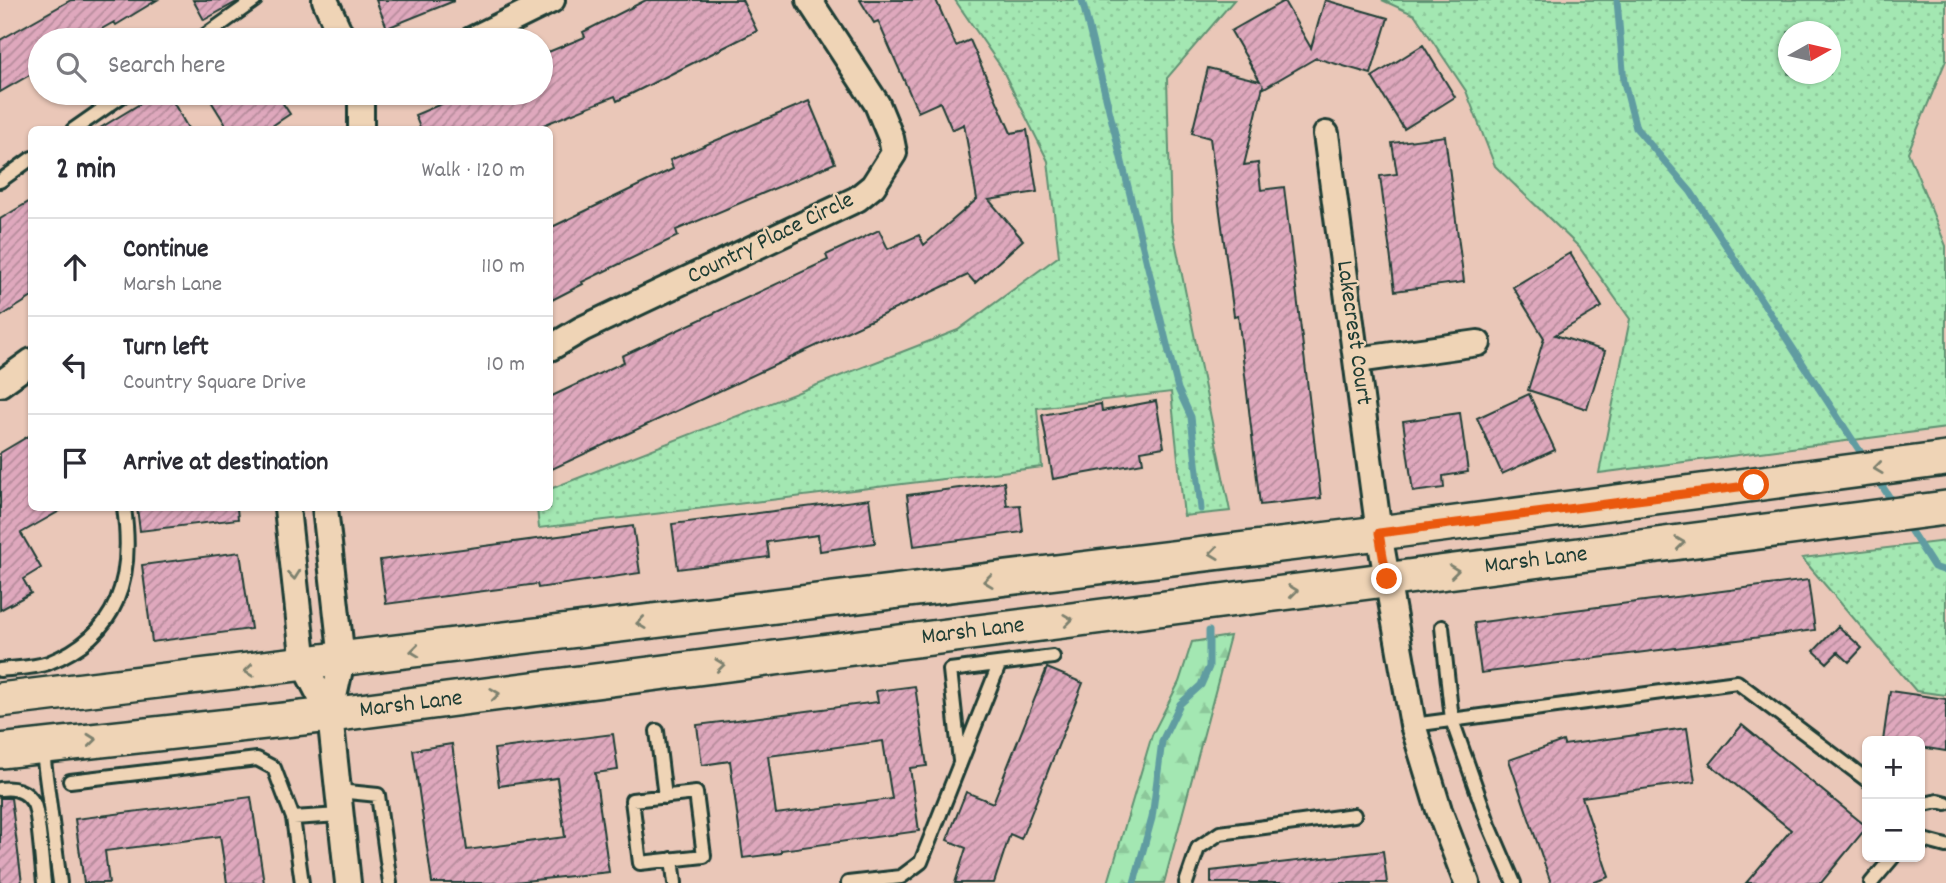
<!DOCTYPE html>
<meta charset="utf-8">
<style>
:root{--surface:#fff;--page:#f2f2f3;--text:#2b2b33;--muted:#7c7c81;--line:#e1e1e2}
body{margin:0;font-family:Dekko,sans-serif;background:var(--page);color:var(--text)}
.controls{position:absolute;right:21px;bottom:21px;display:grid;overflow:hidden;border-radius:10px;box-shadow:0 2px 5px #0004}
.controls button{width:63px;height:63px;display:grid;place-items:center;padding:0;border:0;border-bottom:2px solid var(--line);background:var(--surface);color:var(--text);font:35px sans-serif}
.compass{position:absolute;left:1778px;top:21px;width:63px;height:63px;border-radius:50%;background:var(--surface);box-shadow:0 2px 5px #0004;rotate:82deg}
.stop{position:absolute;width:21px;height:21px;margin:-16px;border:5px solid #ea580c;border-radius:50%;background:#fff}
.stop.end{background:#ea580c;border-color:#fff;box-shadow:0 2px 7px #0008}
.list{margin:0;padding:0;list-style:none}
h2{display:flex;justify-content:space-between;align-items:center;height:91px;margin:0;padding:0 28px;font-size:30px}
h2 small{font-size:23px;font-weight:400;color:var(--muted)}
.list li{display:grid;grid-template-columns:46px 1fr auto;gap:21px;align-items:center;box-sizing:border-box;height:98px;padding:0 28px;border-top:2px solid var(--line)}
.list b{display:block;font-size:26px;white-space:nowrap}
.list p{margin:0;font-size:23px;white-space:nowrap;color:var(--muted)}
.list em{font-size:23px;font-style:normal;color:var(--muted)}
.icon{flex:none;width:38px;height:38px;fill:none;stroke:currentColor;stroke-width:2;stroke-linecap:round;stroke-linejoin:round}
.map{position:relative;flex:none;width:1946px;height:883px;overflow:hidden}
.search{position:absolute;background:var(--surface);box-shadow:0 2px 5px #0004;left:28px;top:28px;width:525px;height:77px;display:flex;align-items:center;gap:18px;box-sizing:border-box;padding:0 24px;border-radius:38px;color:var(--muted);font-size:26px}
.panel{position:absolute;background:var(--surface);box-shadow:0 2px 5px #0004;left:28px;top:126px;width:525px;height:385px;border-radius:10px}
.map>svg:first-child{display:block}
.grass{fill:url(#grass-dots);stroke:#619273;stroke-width:2;fill-rule:evenodd}
.forest{fill:url(#forest-firs);stroke:#619273;stroke-width:2}
.lines{fill:none;stroke-linecap:round;stroke-linejoin:round}
.stream{stroke:#609ca1;stroke-width:7}
.building{fill:url(#building-hatch);stroke:#1f3d34;stroke-width:2;fill-rule:evenodd}
.lane-casing{stroke:#1f3d34;stroke-width:18}
.street-casing{stroke:#1f3d34;stroke-width:30}
.secondary-casing{stroke:#1f3d34;stroke-width:38}
.lane{stroke:#efd4b6;stroke-width:12}
.street{stroke:#efd4b6;stroke-width:24}
.secondary{stroke:#efd4b6;stroke-width:33}
.oneway{stroke:#7d816e}
.route{stroke:#ea580c;stroke-width:9}
.labels{text-anchor:middle;dominant-baseline:central;stroke-width:5;stroke-linejoin:round;paint-order:stroke}
.street-label{font-size:24px;fill:#1f3d34;stroke:#efd4b6}
</style>
<div class="map">
<svg width="1946" height="883" viewBox="0 0 1946 883">
<defs>
<pattern id="grass-dots" width="8" height="8" patternUnits="userSpaceOnUse" patternTransform="scale(1.75)"><rect width="8" height="8" fill="#a3e7b2"/><path d="M2 2h.1M6 6h.1" fill="none" stroke="#8cc79a" stroke-width="1.8" stroke-linecap="round"/></pattern>
<pattern id="forest-firs" width="22" height="20" patternUnits="userSpaceOnUse" patternTransform="scale(1.75)"><rect width="22" height="20" fill="#a3e7b2"/><path d="M5 1l3.5 6h-7zM16 11l3.5 6h-7z" fill="#8cc79a"/></pattern>
<pattern id="building-hatch" width="6" height="6" patternUnits="userSpaceOnUse" patternTransform="scale(1.75)"><rect width="6" height="6" fill="#dfa8bd"/><path d="M-1 1l2-2M0 6l6-6M5 7l2-2" fill="none" stroke="#b48a9a"/></pattern>
</defs>
<rect width="100%" height="100%" fill="#eac7b8"/>
<filter id="ink" filterUnits="userSpaceOnUse"><feTurbulence type="fractalNoise" baseFrequency=".0143" numOctaves="2"/><feDisplacementMap in="SourceGraphic" scale="14" xChannelSelector="R" yChannelSelector="G"/><feConvolveMatrix kernelMatrix="1 2 1 2 8 2 1 2 1" color-interpolation-filters="sRGB"/></filter>
<g filter="url(#ink)">
<path class="grass" d="M955 0H1234L1167 78 1171 221 1230 511 1184 516 1171 392 1037 408 1042 467 539 528 537 508H550V489L958 330 1059 256 1048 161 1001 67Z
M1382 0H1946V60L1908 152 1946 246V428L1599 473 1630 319 1579 247 1495 166 1466 91 1415 15ZM1788 32H1830V74H1788Z
M1946 541V695L1916 691 1802 558Z"/>
<path class="forest" d="M1230 636 1164 883H1108L1152 735 1179 682 1192 642Z"/>
<g class="lines">
<path class="stream" d="M1082 0 1178 389 1191 417 1201 509
M1617 0 1624 82 1636 128 1691 192 1865 459
M1877 478 1895 506
M1905 522 1934 567 1946 571
M1134 883 1152 818 1162 741 1180 704 1201 685 1209 667V631"/>
</g>
<path class="building" d="M71 0H157L116 25 114 22 82 40H40V69L0 92V40Z
M193 0H240L204 20Z
M376 0H454V1L387 28Z
M646 0H742L757 31 617 101 615 96 531 130H421L415 115 467 93H541V55L585 37 583 32Z
M860 0H936L956 46 970 40 1011 133 1027 130 1037 192 989 200 1023 240 975 283 968 275 550 470V397L624 362 622 356 828 260 826 255 879 230 888 249 919 235 924 245 977 199 964 124 952 130 940 102 918 112 878 21 874 23Z
M1325 0 1388 18 1371 74 1316 58 1264 88 1263 86 1244 165 1258 163 1261 190 1284 187 1321 498 1260 505 1238 315 1234 316 1210 138 1192 133 1208 68 1260 81 1231 31 1284 1 1311 48Z
M1423 45 1455 97 1404 129 1372 77Z
M158 93H168L189 130H97Z
M206 93H276L290 114 266 130H229Z
M809 101 835 163 676 230 678 236 582 282 583 284 550 301V228L673 169 670 160Z
M1445 136 1464 282 1395 291 1380 176 1397 174 1392 143Z
M32 200V297L0 317V219Z
M1570 253 1602 307 1555 335 1605 351 1587 409 1528 390 1544 338 1513 287Z
M1529 394 1555 450 1502 474 1477 418Z
M1156 401 1164 447 1141 451 1143 463 1053 479 1042 415 1101 404 1102 411Z
M1460 413 1468 472 1443 476 1444 488 1413 492 1403 421Z
M32 434V508H65L21 533 41 568 23 579 31 593 0 610V453Z
M1004 482 1007 506 1020 505 1023 532 914 546 907 495Z
M869 499 875 543 820 551 818 535 767 542 769 557 678 569 672 524Z
M137 508H237L238 519 140 531Z
M633 526 640 573 538 588 537 584 386 604 380 560Z
M240 552 251 629 152 642 142 565Z
M1808 580 1815 630 1481 673 1474 623Z
M1838 626 1862 648 1849 662 1838 652 1827 663 1814 651Z
M1047 668 1083 683 1021 839 1010 834 994 883H955L966 848 947 840 966 792 993 803Z
M915 686 927 766 910 768 919 831 781 850V853L743 858 730 761 702 765 697 725 878 702 876 691ZM883 741 892 799 776 814 768 756Z
M1890 691 1946 699V751L1920 747V741H1883Z
M1742 725 1867 827 1821 883H1746L1791 830 1710 764Z
M1687 728 1695 782 1582 797 1609 877 1592 883H1551L1509 760 1563 741 1564 745Z
M613 734 618 770 595 773 609 872 505 883H432L413 750 452 744 467 850 565 837 557 778 499 786 494 749Z
M251 797 264 883H227L220 836 105 851 109 883H84L75 819Z
M0 798H11L22 883H0Z
M1383 851 1387 883H1211V871Z"/>
<g class="lines">
<defs>
<path id="lane" d="M199 40 255 0
M73 130 126 93
M0 181 32 158
M1442 627 1452 720 1489 825 1514 883
M0 670C15 668 34 668 48 663 119 635 134 578 124 508
M1413 725 1737 682 1867 780
M657 731 665 797
M42 746 60 883
M960 761 950 670 1053 657
M70 781 257 759 274 768 293 818 302 883
M0 789C13 787 27 790 34 804 39 815 42 867 44 883
M338 791 378 795 390 883
M696 793 704 856 640 863 632 800Z
M1920 805 1938 801 1946 803
M293 818 340 815
M1920 839 1946 846
M672 859 675 883
M848 883 901 877 921 862 999 665
M1186 883 1198 848 1220 833 1354 815
M1871 883 1893 857"/>
<path id="street" d="M325 0 343 40
M471 40 552 0
M361 130V93
M1326 134 1379 533 1413 725 1439 810 1467 883
M550 348 582 329 857 199 873 186 894 153 891 138 877 104 809 0
M1357 360 1478 343
M0 384 32 361
M287 508 304 665 330 715
M325 508 342 660 330 715 348 883"/>
<path id="secondary" d="M0 700 1379 533 1946 459
M0 751 330 715 1946 508"/>
</defs>
<use href="#lane" class="lane-casing"/>
<use href="#street" class="street-casing"/>
<use href="#secondary" class="secondary-casing"/>
<use href="#lane" class="lane"/>
<use href="#street" class="street"/>
<use href="#secondary" class="secondary"/>
</g>
<defs><path id="oneway-chevron" d="M-2-3.5L2.5 0L-2 3.5" fill="none" stroke-width="1.6" stroke-linecap="round" stroke-linejoin="round" transform="scale(1.75)"/></defs>
<g class="oneway">
<use href="#oneway-chevron" transform="translate(1878 468) rotate(173)"/>
<use href="#oneway-chevron" transform="translate(1680 543) rotate(-7)"/>
<use href="#oneway-chevron" transform="translate(1214 553) rotate(173)"/>
<use href="#oneway-chevron" transform="translate(1454 571) rotate(-7)"/>
<use href="#oneway-chevron" transform="translate(294 575) rotate(84)"/>
<use href="#oneway-chevron" transform="translate(988 581) rotate(173)"/>
<use href="#oneway-chevron" transform="translate(1293 591) rotate(-7)"/>
<use href="#oneway-chevron" transform="translate(1068 620) rotate(-7)"/>
<use href="#oneway-chevron" transform="translate(641 623) rotate(173)"/>
<use href="#oneway-chevron" transform="translate(415 651) rotate(173)"/>
<use href="#oneway-chevron" transform="translate(720 665) rotate(-7)"/>
<use href="#oneway-chevron" transform="translate(249 671) rotate(173)"/>
<use href="#oneway-chevron" transform="translate(495 694) rotate(-7)"/>
<use href="#oneway-chevron" transform="translate(92 740) rotate(-6)"/>
</g>
</g>
<g class="lines" filter="url(#ink)">
<path class="route" d="M1387 579 1379 533 1754 485"/>
</g>
<g class="labels">
<g class="street-label">
<text transform="translate(771 239) rotate(-26)">Country Place Circle</text>
<text transform="translate(1353 333) rotate(82)">Lakecrest Court</text>
<text transform="translate(1536 561) rotate(-7)">Marsh Lane</text>
<text transform="translate(973 632) rotate(-7)">Marsh Lane</text>
<text transform="translate(411 705) rotate(-7)">Marsh Lane</text>
</g>
</g>
</svg>
<div class="controls">
<button>+</button>
<button>−</button>
</div>
<svg class="compass" viewBox="-18 -18 36 36"><path d="M0-13l5 13h-10z" fill="#e53935"/><path d="M0 13l5-13h-10z" fill="#7c7c81"/></svg>
<div class="stop" style="left:1754px;top:485px"></div>
<div class="stop end" style="left:1387px;top:579px"></div>
<div class="search"><svg class="icon" aria-label="search" viewBox="0 0 24 24"><circle cx="10" cy="10" r="6"/><path d="M15 15l6 6"/></svg>Search here</div>
<section class="panel">
<h2>2 min<small>Walk · 120 m</small></h2>
<ul class="list">
<li><svg class="icon" aria-label="ahead" viewBox="0 0 24 24"><path d="M12 20V5M6 11l6-6 6 6"/></svg><div><b>Continue</b><p>Marsh Lane</p></div><em>110 m</em></li>
<li><svg class="icon" aria-label="left" viewBox="0 0 24 24"><path d="M17 20v-9H6M10 6l-5 5 5 5"/></svg><div><b>Turn left</b><p>Country Square Drive</p></div><em>10 m</em></li>
<li><svg class="icon" aria-label="arrive" viewBox="0 0 24 24"><path d="M6 21V4h12l-3 4 3 4H6"/></svg><div><b>Arrive at destination</b></div></li>
</ul>
</section>
</div>
